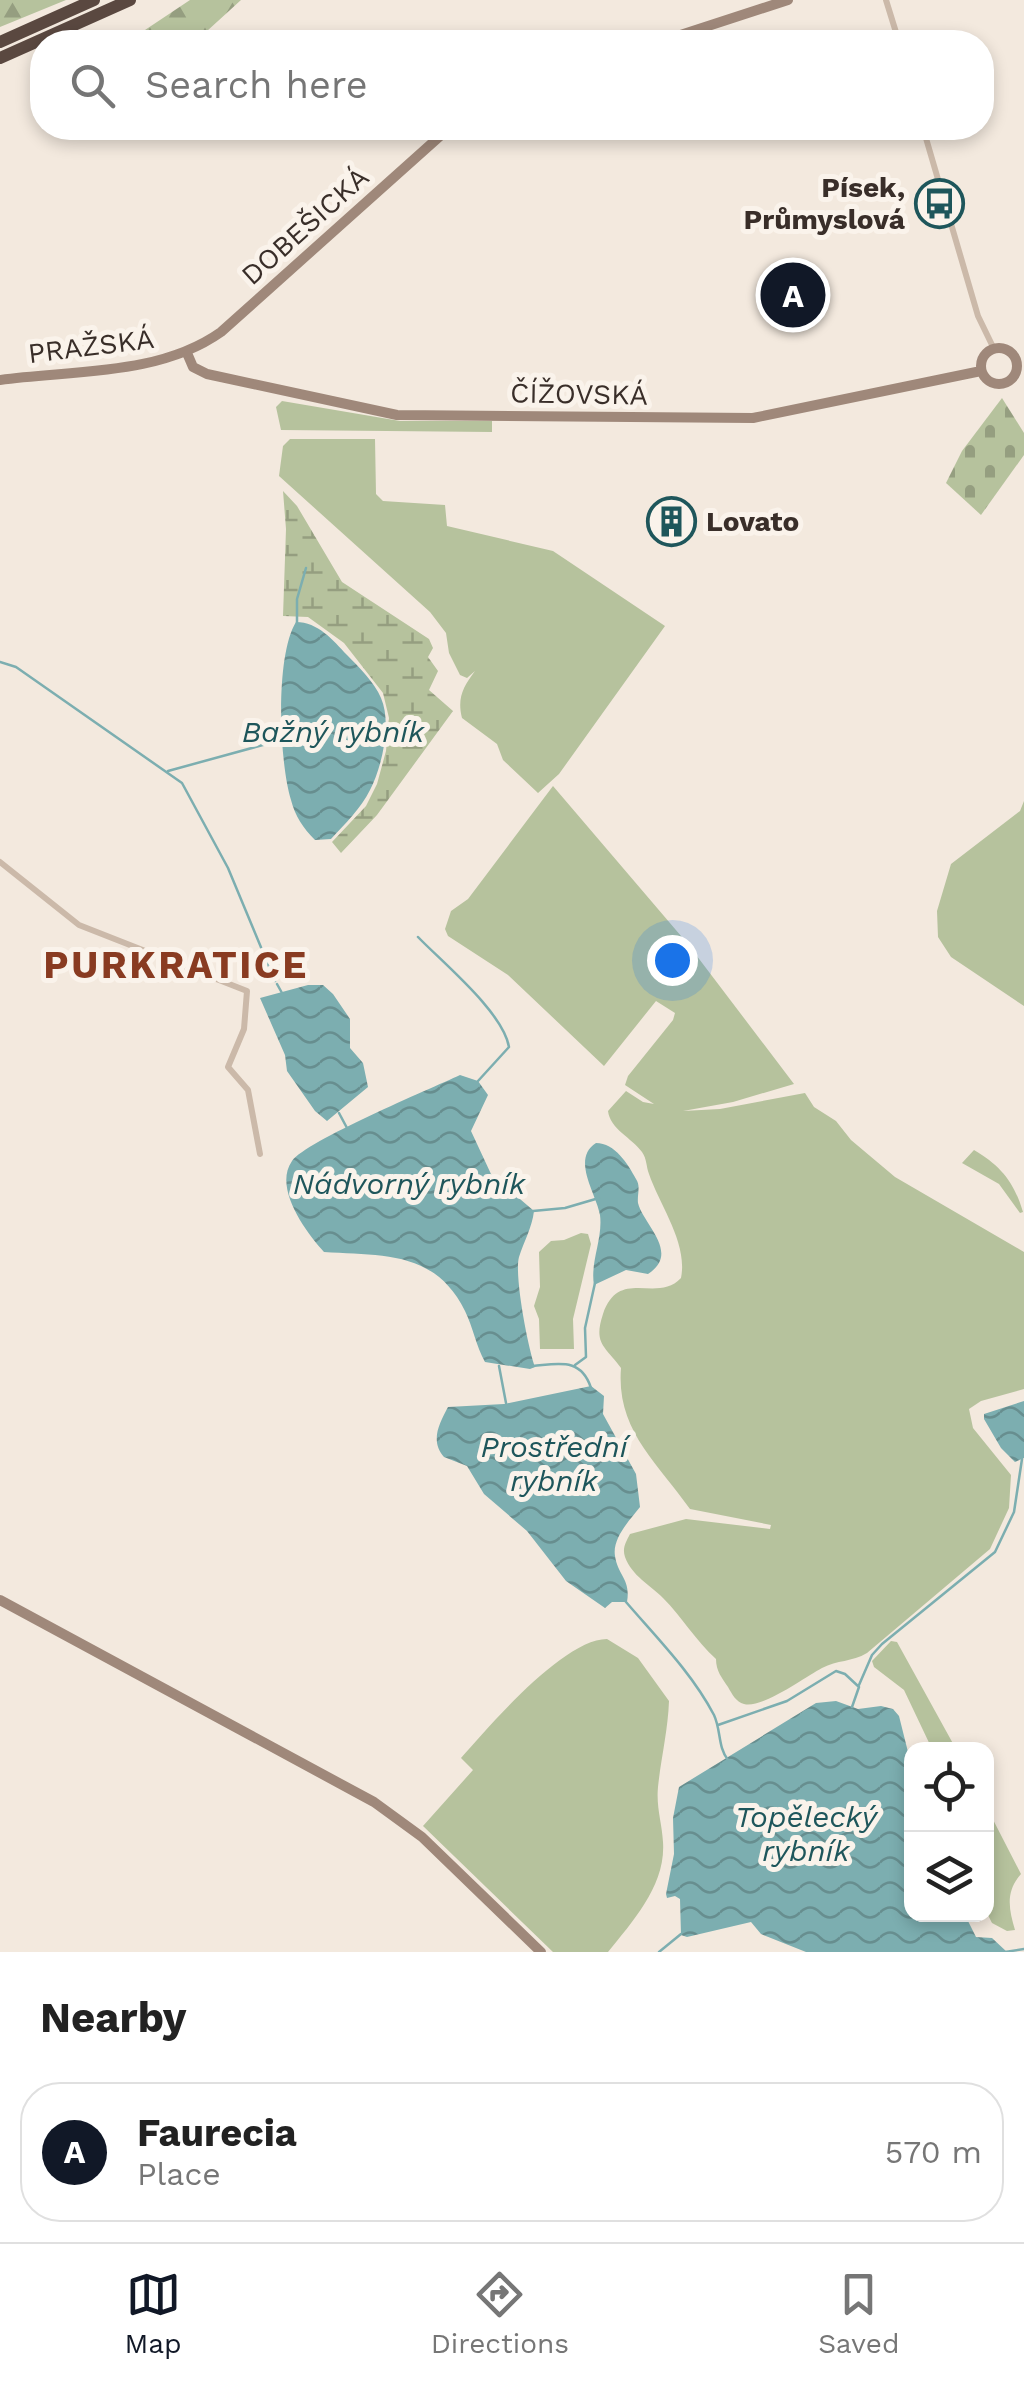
<!DOCTYPE html>
<meta charset="utf-8">
<style>
:root{--surface:#fff;--page:#f6f6f6;--text:#222;--muted:#767676;--line:#e0e0e0;--accent:#111827}
body{margin:0;font-family:"Work Sans",sans-serif;background:var(--page);color:var(--text)}
.controls{position:absolute;right:30px;bottom:30px;display:grid;overflow:hidden;border-radius:20px;box-shadow:0 5px 15px #0003}
.controls button{width:90px;height:90px;display:grid;place-items:center;padding:0;border:0;border-bottom:2px solid var(--line);background:var(--surface);color:var(--text);font:50px sans-serif}
.you{position:absolute;left:672px;top:960px;width:35px;height:35px;margin:-25px;border:8px solid #fff;border-radius:50%;background:#1a73e8;box-shadow:0 0 0 15px #1a73e833}
.badge{display:grid;place-items:center;width:65px;height:65px;border-radius:50%;background:var(--accent);color:#fff;font-size:32px;font-weight:700}
.pin{position:absolute;translate:-50% -50%;border:5px solid #fff;box-shadow:0 2px 10px #0006}
.list{margin:0;padding:0;list-style:none}
h2{display:flex;justify-content:space-between;align-items:center;height:130px;margin:0;padding:0 40px;font-size:42px}
h2 small{font-size:32px;font-weight:400;color:var(--muted)}
.list li{display:grid;grid-template-columns:65px 1fr auto;gap:30px;align-items:center;box-sizing:border-box;height:140px;margin:0 20px 20px;padding:0 20px;border:2px solid var(--line);border-radius:40px}
.list b{display:block;font-size:38px;white-space:nowrap}
.list p{margin:0;font-size:32px;white-space:nowrap;color:var(--muted)}
.list em{font-size:32px;font-style:normal;color:var(--muted)}
.icon{flex:none;width:55px;height:55px;fill:none;stroke:currentColor;stroke-width:2;stroke-linecap:round;stroke-linejoin:round}
.map{position:relative;flex:none;width:1024px;height:1952px;overflow:hidden}
.search{position:absolute;background:var(--surface);box-shadow:0 5px 15px #0003;left:30px;right:30px;top:30px;height:110px;display:flex;align-items:center;gap:25px;box-sizing:border-box;padding:0 35px;border-radius:40px;color:var(--muted);font-size:38px}
.sheet{height:290px;background:var(--surface)}
nav{display:flex;justify-content:space-around;align-items:center;box-sizing:border-box;height:140px;border-top:2px solid var(--line);background:var(--surface);font-size:28px;color:var(--muted)}
nav a{display:grid;justify-items:center;gap:5px}
nav .on{color:var(--accent)}
.map>svg:first-child{display:block}
.grass{fill:#b6c29d}
.forest{fill:url(#forest-firs)}
.wetland{fill:url(#wetland-marsh)}
.cemetery{fill:url(#cemetery-stones)}
.water{fill:url(#water-waves)}
.lines{fill:none;stroke-linecap:round;stroke-linejoin:round}
.stream{stroke:#7caeb0;stroke-width:2.5}
.street{stroke:#cbb9a9;stroke-width:6}
.secondary{stroke:#9f887a;stroke-width:10}
.highway{stroke:#5a4840;stroke-width:12}
.labels{text-anchor:middle;dominant-baseline:central;stroke-width:10;stroke-linejoin:round;paint-order:stroke}
.poi-label{font-size:28px;font-weight:bold;fill:#392e29;stroke:#faf3eb;text-anchor:end}
.street-label{font-size:28px;fill:#392e29;stroke:#faf3eb}
.water-label{font-size:30px;font-style:italic;fill:#1e565b;stroke:#faf3eb}
.district-label{font-size:38px;font-weight:bold;letter-spacing:2.5px;fill:#893b21;stroke:#faf3eb}
</style>
<div class="map">
<svg width="1024" height="1952" viewBox="0 0 1024 1952">
<defs>
<pattern id="forest-firs" width="22" height="20" patternUnits="userSpaceOnUse" patternTransform="scale(2.5)"><rect width="22" height="20" fill="#b6c29d"/><path d="M5 1l3.5 6h-7zM16 11l3.5 6h-7z" fill="#959e80"/></pattern>
<pattern id="wetland-marsh" width="20" height="14" patternUnits="userSpaceOnUse" patternTransform="scale(2.5)"><rect width="20" height="14" fill="#b6c29d"/><path d="M1 5h8M5 5V1M11 12h8M15 12V8" fill="none" stroke="#959e80"/></pattern>
<pattern id="cemetery-stones" width="16" height="16" patternUnits="userSpaceOnUse" patternTransform="scale(2.5)"><rect width="16" height="16" fill="#b6c29d"/><path d="M2 7V4a2 2 0 0 1 4 0v3zM10 15v-3a2 2 0 0 1 4 0v3z" fill="#959e80"/></pattern>
<pattern id="water-waves" width="16" height="10" patternUnits="userSpaceOnUse" patternTransform="scale(2.5)"><rect width="16" height="10" fill="#7caeb0"/><path d="M0 5q4-4 8 0t8 0" fill="none" stroke="#678e8f"/></pattern>
</defs>
<rect width="100%" height="100%" fill="#f3e9de"/>
<path class="grass" d="M282 401 400 421H492V432L281 430 276 407Z
M290 439H375L376 494 383 501 445 505 447 526 553 551 665 626 559 774 538 793 503 760 497 744 462 718C457 698 463 687 475 671L467 678 460 675 449 653 446 633 430 612 279 476 283 446Z
M553 786 687 943 794 1084 733 1102 683 1111 720 1109 805 1093 814 1107 836 1121 851 1140 895 1177 1024 1252V1389L981 1401 969 1409 973 1428 1011 1475 1009 1508 990 1549 867 1653C852 1662 837 1660 822 1668 805 1677 762 1709 744 1704 736 1702 732 1694 728 1687 722 1678 716 1671 716 1659 696 1641 682 1617 663 1598 650 1585 632 1576 625 1557 622 1548 626 1542 630 1534L686 1519 770 1529 771 1525 690 1509C657 1462 616 1430 621 1368 605 1346 593 1344 603 1314 619 1267 657 1304 681 1278 688 1243 660 1206 649 1174 646 1166 647 1159 642 1152 632 1138 610 1129 608 1111L626 1091 643 1102 654 1104 625 1085 628 1076 673 1020 675 1013 656 1001 604 1066 508 975 448 936 445 929 451 911 468 899Z
M1024 801V1006L951 957 938 937 937 911 951 864 1020 811Z
M974 1150C1001 1166 1014 1182 1023 1212L1020 1213 999 1184 962 1163Z
M581 1233 588 1234 591 1244 573 1319 574 1349H540L539 1319 534 1306 540 1287 539 1252 551 1241 564 1240Z
M607 1639 638 1658 669 1701C668 1730 661 1758 658 1787 656 1807 662 1823 663 1842 666 1885 633 1921 608 1952H553L423 1826 473 1770 461 1758C489 1726 564 1639 607 1639Z
M891 1641 897 1642 956 1749H932L904 1690 874 1667 872 1661Z
M986 1806 1021 1874C1005 1892 1009 1909 1015 1930L1007 1931 992 1923 987 1913Z"/>
<path class="forest" d="M0 0H66L0 27Z
M190 0H241L195 42H127Z"/>
<path class="wetland" d="M283 491 297 506 342 582 429 639 433 648 428 657 438 671 429 690 453 711 377 815 341 853 332 842 366 806 377 784 386 751 389 718 383 693 344 643 308 617 283 616 286 529Z"/>
<path class="cemetery" d="M1002 398 1024 433V455L981 515 946 483 962 451Z"/>
<path class="water" d="M296 622C318 622 333 640 347 655 358 666 375 683 381 698 392 723 382 767 370 790 361 808 345 824 331 839L315 840C303 828 295 816 291 800 279 761 275 656 296 622Z
M308 985H323L333 994 350 1019V1048L363 1063 368 1087 327 1121 315 1111 287 1071 285 1055 260 998Z
M460 1075 478 1081 488 1095 471 1131 491 1174 534 1211C532 1228 524 1241 519 1257 514 1275 528 1348 535 1367L530 1369 485 1362C476 1346 473 1327 465 1311 435 1250 382 1256 324 1252 306 1232 273 1188 292 1161 306 1141 430 1089 460 1075Z
M596 1143C615 1143 628 1164 636 1179 641 1186 637 1195 638 1203 643 1224 681 1253 648 1274L626 1270 594 1285C590 1262 603 1239 600 1215 596 1193 571 1159 596 1143Z
M591 1386 604 1396 603 1414 636 1474 640 1507C630 1520 612 1538 615 1556 618 1576 631 1579 627 1602H612L605 1608 566 1581 527 1531 484 1494 467 1466 444 1457C430 1441 439 1424 448 1407L504 1404Z
M1024 1401V1458L1015 1462 1001 1448 984 1419V1414Z
M836 1701 858 1709 881 1706 893 1709 899 1716 911 1764 912 1914 965 1915 976 1937 992 1938 1007 1952H806L761 1934 751 1922 687 1937 681 1935 680 1899 675 1896 667 1898 666 1894 674 1854 673 1818 679 1787 816 1703Z"/>
<g class="lines">
<path class="stream" d="M297 625V599L306 568
M0 662 16 667 182 783 228 868 275 981
M168 771 281 740
M418 937C443 963 503 1012 509 1047L478 1081
M277 984 282 993
M339 1113 347 1128
M533 1211 565 1208 599 1198
M575 1365 586 1357 585 1328 595 1283
M499 1366 506 1403
M533 1366C558 1364 581 1357 591 1388
M626 1602C657 1638 692 1673 714 1715 721 1730 718 1748 728 1760
M859 1685 872 1655 882 1644 995 1552 1014 1512 1022 1459
M718 1725 787 1701 836 1671 845 1674 859 1687 852 1707
M659 1952 681 1934
M1005 1952 1024 1949"/>
<path class="street" d="M886 0 899 42
M923 128 978 316 994 349
M0 862 79 925 247 991 244 1029 228 1067 248 1090 260 1154"/>
<path class="secondary" d="M659 42 788 0
M981 366a18 18 0 1 1 36 0a18 18 0 1 1-36 0Z
M187 353 193 367 207 374 397 415 753 418 981 371
M0 380C73 370 159 376 221 332L449 128
M0 1600 374 1802 422 1837 541 1952"/>
<path class="highway" d="M0 42 94 0
M0 58 130 0"/>
</g>
<defs>
<symbol id="bus-ring" viewBox="-11 -11 22 22"><circle r="9.5" fill="#faf3eb" stroke="#1e565b" stroke-width="1.5"/><path d="M-5-6H5V4H4V6H2V4H-2V6H-4V4H-5ZM-3.5-4V0h7V-4ZM-3.5 1.2v1.5H-2V1.2ZM2 1.2v1.5H3.5V1.2Z" fill="#1e565b"/></symbol>
<symbol id="building-ring" viewBox="-11 -11 22 22"><circle r="9.5" fill="#faf3eb" stroke="#1e565b" stroke-width="1.5"/><path d="M-4-6H4V6H1V3H-1V6H-4ZM-2.5-4.3h1.7v1.8h-1.7ZM.8-4.3h1.7v1.8H.8ZM-2.5-1h1.7V.8h-1.7ZM.8-1h1.7V.8H.8Z" fill="#1e565b"/></symbol>
</defs>
<g fill-rule="evenodd">
<use href="#bus-ring" x="912" y="176" width="55" height="55"/>
<use href="#building-ring" x="644" y="494" width="55" height="55"/>
</g>
<g class="labels">
<g class="poi-label">
<text x="905" y="187">Písek,<tspan x="905" dy="32">Průmyslová</tspan></text>
<text x="706" y="521" text-anchor="start">Lovato</text>
</g>
<g class="street-label">
<text transform="translate(305 226) rotate(-42)">DOBEŠICKÁ</text>
<text transform="translate(91 346) rotate(-7)">PRAŽSKÁ</text>
<text transform="translate(579 394) rotate(1)">ČÍŽOVSKÁ</text>
</g>
<g class="water-label">
<text x="333" y="731">Bažný rybník</text>
<text x="409" y="1183">Nádvorný rybník</text>
<text x="554" y="1446">Prostřední<tspan x="554" dy="34">rybník</tspan></text>
<text x="806" y="1816">Topělecký<tspan x="806" dy="34">rybník</tspan></text>
</g>
<g class="district-label">
<text x="176" y="965">PURKRATICE</text>
</g>
</g>
</svg>
<div class="controls">
<button><svg class="icon" aria-label="locate" viewBox="0 0 24 24"><circle cx="12" cy="12" r="6"/><path d="M12 2v4M12 18v4M2 12h4M18 12h4"/></svg></button>
<button><svg class="icon" aria-label="layers" viewBox="0 0 24 24"><path d="M12 4l9 5-9 5-9-5zM3 14l9 5 9-5"/></svg></button>
</div>
<div class="you"></div>
<div class="pin badge" style="left:793px;top:295px">A</div>
<div class="search"><svg class="icon" aria-label="search" viewBox="0 0 24 24"><circle cx="10" cy="10" r="6"/><path d="M15 15l6 6"/></svg>Search here</div>
</div>
<section class="sheet">
<h2>Nearby<small></small></h2>
<ul class="list">
<li><span class="badge">A</span><div><b>Faurecia</b><p>Place</p></div><em>570 m</em></li>
</ul>
</section>
<nav>
<a class="on"><svg class="icon" aria-label="map" viewBox="0 0 24 24"><path d="M3 6l6-2 6 2 6-2v14l-6 2-6-2-6 2zM9 4v14M15 6v14"/></svg>Map</a>
<a><svg class="icon" aria-label="directions" viewBox="0 0 24 24"><path d="M12 3l9 9-9 9-9-9zM9 14v-3h6M13 9l2 2-2 2"/></svg>Directions</a>
<a><svg class="icon" aria-label="saved" viewBox="0 0 24 24"><path d="M7 4h10v16l-5-4-5 4z"/></svg>Saved</a>
</nav>
